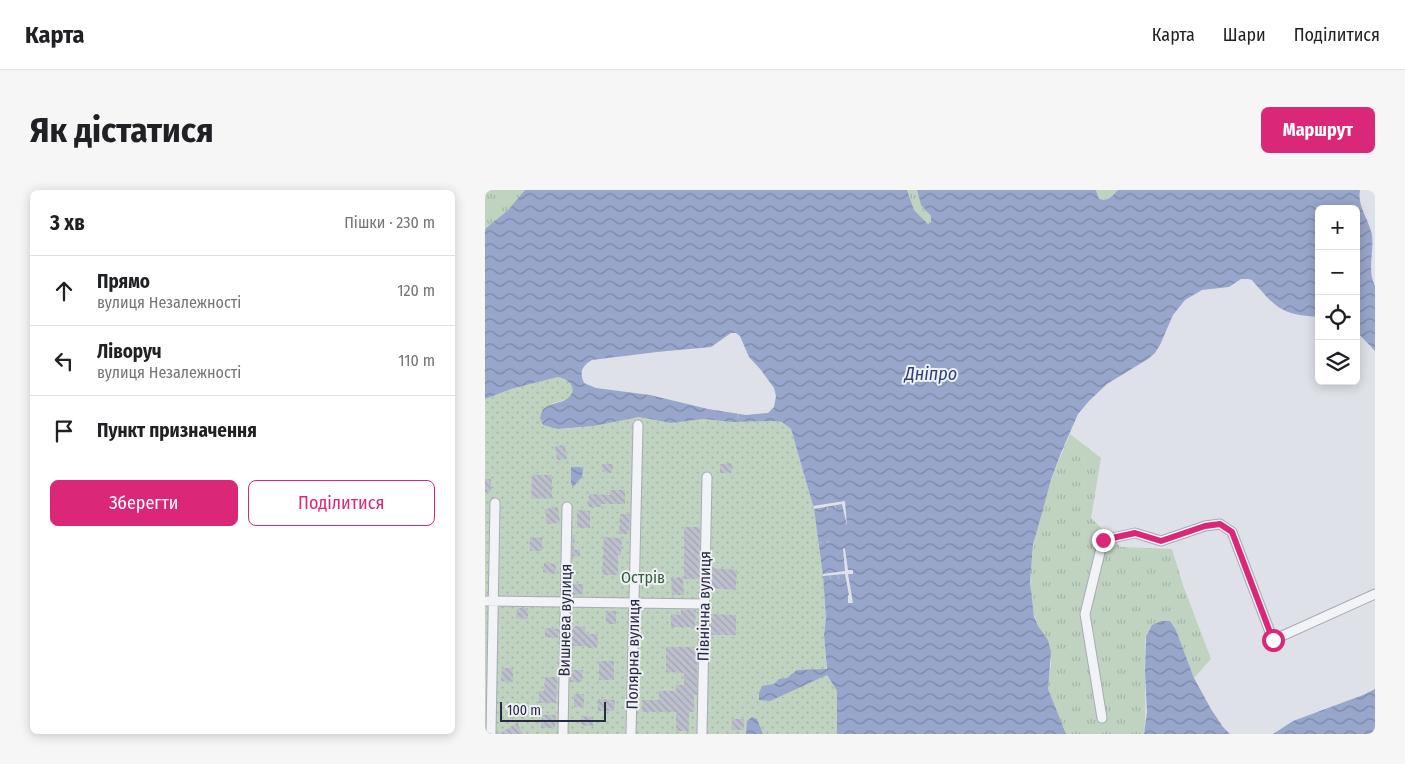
<!DOCTYPE html>
<html lang="uk">
<meta charset="utf-8">
<style>
:root{--surface:#fff;--page:#f6f6f6;--text:#202124;--muted:#757577;--line:#e0e0e0;--accent:#db2777}
body{margin:0;font-family:"Fira Sans Condensed",sans-serif;background:var(--page);color:var(--text)}
.controls{position:absolute;right:15px;top:15px;display:grid;overflow:hidden;border-radius:8px;box-shadow:0 2px 12px #0003}
.controls button{width:45px;height:45px;display:grid;place-items:center;padding:0;border:0;border-bottom:1px solid var(--line);background:var(--surface);color:var(--text);font:25px sans-serif}
.scale{position:absolute;left:15px;bottom:12px;width:106px;box-sizing:border-box;padding-left:5px;border:2px solid #272b41;border-top:0;font-size:14px;line-height:18px;white-space:nowrap;color:#272b41;-webkit-text-stroke:4px #eff0f6;paint-order:stroke}
.stop{position:absolute;width:15px;height:15px;margin:-11px;border:4px solid #db2777;border-radius:50%;background:#fff}
.stop.end{background:#db2777;border-color:#fff;box-shadow:0 1px 5px #0008}
.list{margin:0;padding:0;list-style:none}
h2{display:flex;justify-content:space-between;align-items:center;height:65px;margin:0;padding:0 20px;font-size:21px}
h2 small{font-size:16px;font-weight:400;color:var(--muted)}
.list li{display:grid;grid-template-columns:32px 1fr auto;gap:15px;align-items:center;box-sizing:border-box;height:70px;padding:0 20px;border-top:1px solid var(--line)}
.list b{display:block;font-size:19px;white-space:nowrap}
.list p{margin:0;font-size:16px;white-space:nowrap;color:var(--muted)}
.list em{font-size:16px;font-style:normal;color:var(--muted)}
.actions{display:flex;gap:10px;padding:15px 20px}
.actions a{flex:1;padding:11px 0;border:1px solid var(--accent);border-radius:8px;text-align:center;font-size:18px;color:var(--accent)}
.actions .main{background:var(--accent);color:#fff}
.icon{flex:none;width:28px;height:28px;fill:none;stroke:currentColor;stroke-width:2;stroke-linecap:round;stroke-linejoin:round}
.map{position:relative;flex:none;width:890px;height:544px;overflow:hidden;border-radius:8px}
header{display:flex;align-items:center;gap:30px;box-sizing:border-box;height:70px;padding:0 25px;background:var(--surface);border-bottom:1px solid var(--line)}
header strong{font-size:24px}
nav{display:flex;gap:28px;margin-inline-start:auto;font-size:18px}
.intro{display:flex;align-items:center;justify-content:space-between;box-sizing:border-box;height:120px;padding:0 30px}
h1{margin:0;font-size:35px}
.button{padding:12px 22px;border-radius:8px;background:var(--accent);color:#fff;font-size:18px;font-weight:700}
main{display:flex;gap:30px;padding:0 30px}
aside{flex:1;background:var(--surface);border-radius:8px;box-shadow:0 2px 12px #0003}
.map>svg:first-child{display:block}
.grass{fill:url(#grass-tufts)}
.garden{fill:url(#garden-dots)}
.water{fill:url(#water-waves);fill-rule:evenodd}
.pier{fill:#dfe1e9}
.building{fill:url(#building-back-hatch)}
.lines{fill:none;stroke-linecap:round;stroke-linejoin:round}
.minor-casing{stroke:#a8aab7;stroke-width:11}
.path{stroke:#bdbfc8;stroke-width:1;stroke-dasharray:4 4;stroke-linecap:butt}
.minor{stroke:#f2f3f7;stroke-width:9}
.route{stroke:#db2777;stroke-width:6}
.labels{text-anchor:middle;dominant-baseline:central;stroke-width:4;stroke-linejoin:round;paint-order:stroke}
.park-label{font-size:16px;fill:#335e34;stroke:#eff0f6}
.street-label{font-size:16px;fill:#272b41;stroke:#eff0f6}
.water-label{font-size:18px;font-style:italic;fill:#2f4077;stroke:#eff0f6}
</style>
<header>
<strong>Карта</strong>
<nav><a>Карта</a><a>Шари</a><a>Поділитися</a></nav>
</header>
<div class="intro"><h1>Як дістатися</h1><a class="button">Маршрут</a></div>
<main>
<aside>
<h2>3 хв<small>Пішки · 230 m</small></h2>
<ul class="list">
<li><svg class="icon" aria-label="ahead" viewBox="0 0 24 24"><path d="M12 20V5M6 11l6-6 6 6"/></svg><div><b>Прямо</b><p>вулиця Незалежності</p></div><em>120 m</em></li>
<li><svg class="icon" aria-label="left" viewBox="0 0 24 24"><path d="M17 20v-9H6M10 6l-5 5 5 5"/></svg><div><b>Ліворуч</b><p>вулиця Незалежності</p></div><em>110 m</em></li>
<li><svg class="icon" aria-label="arrive" viewBox="0 0 24 24"><path d="M6 21V4h12l-3 4 3 4H6"/></svg><div><b>Пункт призначення</b></div></li>
</ul>
<div class="actions"><a class="main">Зберегти</a><a>Поділитися</a></div>
</aside>
<div class="map">
<svg width="890" height="544" viewBox="0 0 890 544">
<defs>
<pattern id="grass-tufts" width="24" height="20" patternUnits="userSpaceOnUse" patternTransform="scale(1.25)"><rect width="24" height="20" fill="#c0d3c0"/><path d="M3 7l-1-3M5 7V3M7 7l1-3M15 17l-1-3M17 17v-4M19 17l1-3" fill="none" stroke="#a5b5a6"/></pattern>
<pattern id="garden-dots" width="8" height="8" patternUnits="userSpaceOnUse" patternTransform="scale(1.25)"><rect width="8" height="8" fill="#c0d3c0"/><path d="M2 2h.1M6 6h.1" fill="none" stroke="#a5b5a6" stroke-width="1.8" stroke-linecap="round"/></pattern>
<pattern id="water-waves" width="16" height="10" patternUnits="userSpaceOnUse" patternTransform="scale(1.25)"><rect width="16" height="10" fill="#98a6cb"/><path d="M0 5q4-4 8 0t8 0" fill="none" stroke="#7c87a6"/></pattern>
<pattern id="building-back-hatch" width="6" height="6" patternUnits="userSpaceOnUse" patternTransform="scale(1.25)"><rect width="6" height="6" fill="#bcbfcc"/><path d="M-1 5l2 2M0 0l6 6M5-1l2 2" fill="none" stroke="#a2a4b0"/></pattern>
</defs>
<rect width="100%" height="100%" fill="#dfe1e9"/>
<path class="grass" d="M0 0H40L23 20 0 39Z
M422 0H432L436 15 446 26 447 30 445 34 441 33 429 20Z
M611 0H633C627 6 623 12 614 9Z
M585 244 616 268 606 328 636 357 687 359 698 395 726 469 709 488 691 440 685 431C674 431 664 434 661 446 659 452 660 460 660 466 659 492 662 518 659 544H581C576 529 565 514 563 498 561 489 567 480 566 471 565 456 552 440 549 425 536 367 562 297 585 244Z"/>
<path class="garden" d="M73 187C79 187 83 189 86 194 95 212 72 209 65 215 61 218 58 224 55 228L58 235 79 239 109 236 154 227 186 233 219 229 246 232 289 231 297 232 306 239 329 319 338 386 341 428 339 445 342 485 352 501V544H0V209L26 199Z"/>
<path class="water" d="M40 0H422L429 20 443 34 446 32V26L436 15 432 0H611L614 9C623 12 627 6 633 0H875C872 17 884 29 887 45 889 62 882 81 890 96V161L871 141V64L873 62V58L871 19H834V127C796 125 791 118 767 90L763 89H756L744 97 717 100 700 110 688 125 675 155 670 163 663 169 622 194 604 211 593 224 576 263 566 290 548 355 545 392 549 427 553 436 563 450 566 462 563 499 581 544H352V501L342 485 285 511 274 510V503L277 496 289 494 294 489 302 488 312 480 342 479 339 445 341 428 338 386 329 319 306 239 297 232 289 231 246 232 219 229 186 233 154 227 109 236 73 239 58 235 55 228 57 221C64 211 78 215 85 206 93 197 82 188 73 187L26 199 0 209V39L23 20ZM246 143H251L255 146 264 167 276 180 289 198 291 206 289 217 283 223 261 225 223 219 165 205 111 198 99 193C94 182 97 176 107 170L172 162 226 157Z
M86 277H95L98 279 97 287 88 297 86 294Z
M676 431H685L691 440 709 488 726 519 738 537 745 544H659L662 522 660 482 661 446 667 435Z
M890 499V544H788L808 531 878 505Z
M267 527 272 529 278 544H261L262 531Z"/>
<path class="pier" d="M360 311 362 336 357 314 329 319 328 316Z
M358 358 360 359 363 380H368V384H363L368 413H363V405H364L360 384 338 386V384L360 381Z"/>
<path class="building" d="M80 255 82 269 72 270 70 256Z
M247 273V283H235V274Z
M117 274H128L127 283 117 282Z
M47 285H67V309L46 308Z
M0 289H6V302H0Z
M125 300H140V314H116V317H103L104 304 125 305Z
M73 317 75 333 62 334 60 319Z
M92 320 105 321V338H92Z
M135 324H145L144 344H134Z
M199 337H215L214 389H199Z
M88 345H90L89 360H95V367L87 366Z
M45 347 57 348V361H45Z
M119 347 137 348 136 365H133V385H117Z
M59 373 71 374 70 384 58 382Z
M226 378 252 380 251 400 226 398Z
M198 387 199 405H187L186 388Z
M87 394H98V404L87 405Z
M32 418H43V429L31 428Z
M196 420H211L210 437H186V424L196 425Z
M121 421H131V434H121Z
M226 424 251 425V445H225Z
M87 436 100 437V444H113L112 458H103V456H87Z
M60 438 74 439 73 448 60 447Z
M181 457H212V505H209V522H204V541H191V522H157V510H174V501H191V495H199V483L181 482Z
M114 471H129V490H114Z
M17 478H28V492L16 491Z
M85 480H98L97 492H85Z
M60 487H72L71 513H54V501H59Z
M89 504H99V517H89Z
M113 509 130 510 129 521H113Z
M57 525H71L70 538H56Z
M96 526 108 527V536L96 535Z
M247 529H259V540H247Z
M32 533 38 544H14Z"/>
<g class="lines">
<defs>
<path id="minor" d="M0 411 220 414
M617 528 600 424 618 350 650 343 676 351 720 336 735 334 747 342 788 450 890 404
M6 544 10 313
M78 544 82 317
M146 544 153 235
M217 544 222 287"/>
</defs>
<use href="#minor" class="minor-casing"/>
<path class="path" d="M57 232 61 228
M253 236V221
M350 315 351 321
M342 316 343 322
M333 353 348 351
M353 385 354 389
M345 386 346 390"/>
<use href="#minor" class="minor"/>
</g>
<g class="lines">
<path class="route" d="M618 350 650 343 676 351 720 336 735 334 747 342 788 450"/>
</g>
<g class="labels">
<g class="park-label">
<text x="158" y="387">Острів</text>
</g>
<g class="street-label">
<text transform="translate(219 416) rotate(-89)">Північна вулиця</text>
<text transform="translate(80 430) rotate(-89)">Вишнева вулиця</text>
<text transform="translate(148 464) rotate(-89)">Полярна вулиця</text>
</g>
<g class="water-label">
<text x="446" y="184">Дніпро</text>
</g>
</g>
</svg>
<div class="controls">
<button>+</button>
<button>−</button>
<button><svg class="icon" aria-label="locate" viewBox="0 0 24 24"><circle cx="12" cy="12" r="6"/><path d="M12 2v4M12 18v4M2 12h4M18 12h4"/></svg></button>
<button><svg class="icon" aria-label="layers" viewBox="0 0 24 24"><path d="M12 4l9 5-9 5-9-5zM3 14l9 5 9-5"/></svg></button>
</div>
<div class="scale">100 m</div>
<div class="stop" style="left:788px;top:450px"></div>
<div class="stop end" style="left:618px;top:350px"></div>
</div>
</main>
